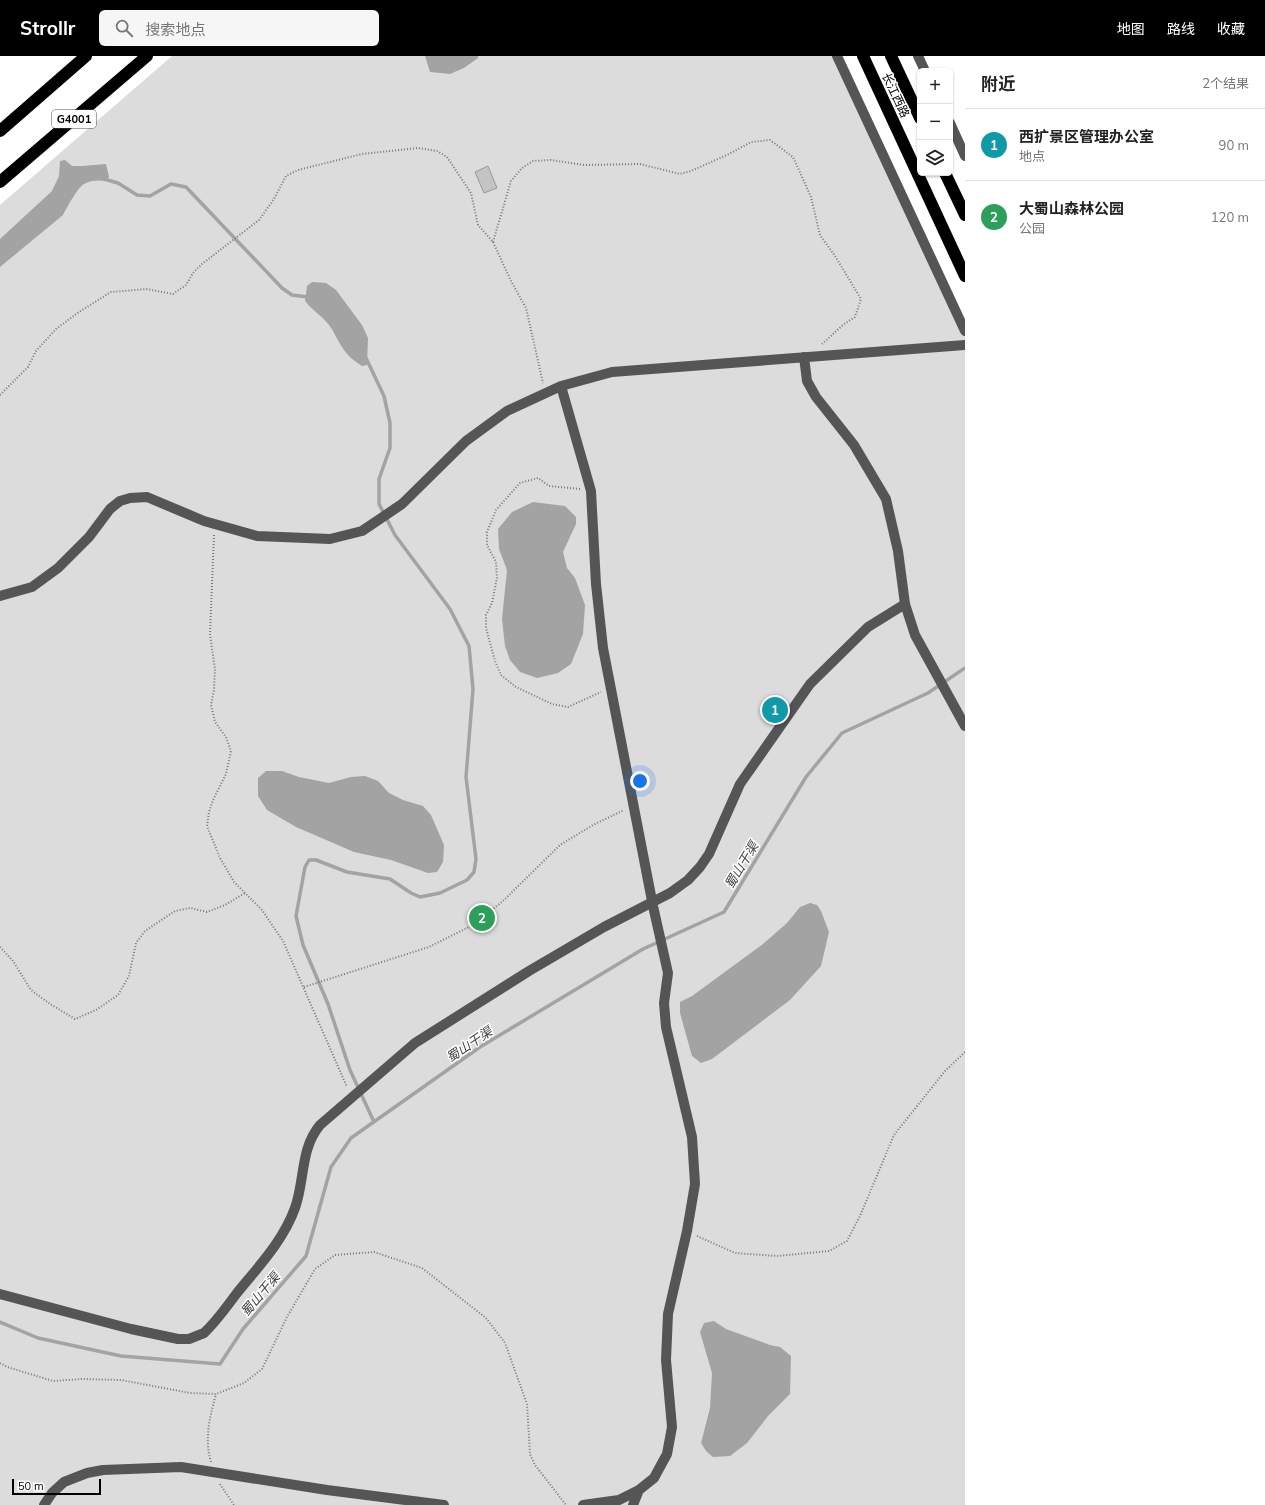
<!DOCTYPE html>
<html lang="zh">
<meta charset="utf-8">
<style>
:root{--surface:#fff;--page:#f6f6f6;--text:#222;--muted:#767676;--line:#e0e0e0;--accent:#000}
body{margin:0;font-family:Mulish,"Noto Sans SC",sans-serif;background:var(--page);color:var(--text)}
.controls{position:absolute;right:12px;top:12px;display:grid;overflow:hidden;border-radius:6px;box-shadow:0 1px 3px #0004}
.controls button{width:36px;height:36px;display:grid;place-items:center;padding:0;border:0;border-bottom:1px solid var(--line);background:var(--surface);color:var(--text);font:20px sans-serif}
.scale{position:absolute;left:12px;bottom:10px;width:89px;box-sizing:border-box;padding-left:4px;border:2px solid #000;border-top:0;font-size:11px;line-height:14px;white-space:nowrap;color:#000;-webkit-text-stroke:3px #fff;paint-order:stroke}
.you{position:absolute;left:640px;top:725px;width:14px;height:14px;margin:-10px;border:3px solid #fff;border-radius:50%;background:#1a73e8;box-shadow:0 0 0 6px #1a73e833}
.badge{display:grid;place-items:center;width:26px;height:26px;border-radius:50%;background:var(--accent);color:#fff;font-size:13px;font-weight:700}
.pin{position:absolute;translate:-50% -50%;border:2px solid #fff;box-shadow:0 1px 4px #0006}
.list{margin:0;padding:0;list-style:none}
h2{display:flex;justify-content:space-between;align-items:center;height:52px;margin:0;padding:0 16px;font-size:17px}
h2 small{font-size:13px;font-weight:400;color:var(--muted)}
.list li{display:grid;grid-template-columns:26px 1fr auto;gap:12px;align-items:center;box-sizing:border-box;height:72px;padding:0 16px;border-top:1px solid var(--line)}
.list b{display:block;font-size:15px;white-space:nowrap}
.list p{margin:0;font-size:13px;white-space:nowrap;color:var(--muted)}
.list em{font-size:13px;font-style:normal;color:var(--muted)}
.icon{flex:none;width:22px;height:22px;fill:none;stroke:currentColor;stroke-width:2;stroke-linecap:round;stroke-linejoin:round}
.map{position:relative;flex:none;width:965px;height:1449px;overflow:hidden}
header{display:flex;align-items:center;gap:24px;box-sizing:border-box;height:56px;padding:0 20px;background:var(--accent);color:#fff}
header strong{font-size:19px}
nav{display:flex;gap:22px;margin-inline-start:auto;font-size:14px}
.search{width:280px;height:36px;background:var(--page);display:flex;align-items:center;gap:10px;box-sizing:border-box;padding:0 14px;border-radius:6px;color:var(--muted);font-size:15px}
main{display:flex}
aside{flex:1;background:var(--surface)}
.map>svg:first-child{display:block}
.green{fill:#dcdcdc}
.water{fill:#a3a3a3}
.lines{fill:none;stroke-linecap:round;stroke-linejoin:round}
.stream{stroke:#a3a3a3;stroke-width:3.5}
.building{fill:#c4c4c4;stroke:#999}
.path{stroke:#777;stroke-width:2;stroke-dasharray:1 2;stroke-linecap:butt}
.minor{stroke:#555;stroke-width:10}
.highway{stroke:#000;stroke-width:12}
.labels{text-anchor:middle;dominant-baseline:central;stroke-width:3;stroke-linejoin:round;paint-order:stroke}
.shield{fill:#fff;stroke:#4c4c4c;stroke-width:1}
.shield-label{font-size:11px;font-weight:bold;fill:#000}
.street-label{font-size:12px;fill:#000;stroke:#fff}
.water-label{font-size:13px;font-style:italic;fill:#444;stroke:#fff}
</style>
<header>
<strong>Strollr</strong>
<div class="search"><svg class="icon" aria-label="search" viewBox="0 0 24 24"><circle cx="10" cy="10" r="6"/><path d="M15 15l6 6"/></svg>搜索地点</div>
<nav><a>地图</a><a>路线</a><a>收藏</a></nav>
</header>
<main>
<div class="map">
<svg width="965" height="1449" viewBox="0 0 965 1449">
<rect width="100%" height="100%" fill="#fff"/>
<path class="green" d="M172 0H837L965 275V1449H0V149Z"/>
<path class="water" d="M425 0H478V2L464 12 450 18 430 16Z
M65 104 72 110H82L106 108 109 121 106 125C99 124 90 124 84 128 78 131 66 153 63 159L0 211V183L52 135 59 120 60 105Z
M312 226 326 227 336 234 362 269 368 282 367 309 362 310C354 305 347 299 342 291 337 284 334 275 329 269 322 260 312 254 305 245L307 230Z
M533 446 565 450 576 461V468L563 496 567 512 575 522 585 549 583 578 571 608 558 617 537 622 520 616 510 604 505 590 502 563 507 514 499 493 498 473 512 456Z
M266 715H282L299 721 329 727 351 721 365 720 378 725 389 737 403 744 423 750 431 759 444 789 443 806 437 816 428 817 391 804 354 796 296 771 267 754 258 740V722Z
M810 847 817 849 821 855 829 876 821 910 790 944 712 1003 701 1007 692 1000 680 957V946L692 940 763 888 787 867 800 851Z
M714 1265 726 1273 770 1289 780 1291 791 1300 790 1338 768 1360 747 1387 730 1400 713 1401 706 1395 701 1387 710 1352 712 1317 700 1276 704 1267Z"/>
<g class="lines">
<path class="stream" d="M104 123 118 127 137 139 150 140 171 128 186 131 282 232 292 239 308 241
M366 302 384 340 390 367V392L379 423V448L395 479 450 553 469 590 473 633 466 721 476 803 474 816 467 824 440 837 420 841 411 837 390 823 347 816 316 804H309L305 811 296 860 303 889 328 948 350 1014 374 1066
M0 1266 38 1282 121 1300 220 1308 243 1273 306 1200 331 1111 351 1082 480 991 643 893 724 856 806 721 842 677 928 637 965 612"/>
</g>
<path class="building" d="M488 110 497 132 484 137 475 116Z
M775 642 784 653 774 666 763 651Z"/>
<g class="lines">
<path class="path" d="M493 186 511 125 522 112 533 105 551 104 584 109 640 108 680 118 691 115 729 98 751 86 770 84 793 101 811 141 820 179 835 200 861 243 855 261 844 268 822 288
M0 339 28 311 36 295 56 273 79 256 111 236 146 233 173 238 186 229 193 217 202 208 259 164 274 143 286 120 298 114 362 98 418 92 437 95 447 101 471 137 478 169 493 186 511 225 526 252 543 327
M580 433 549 430 538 422 520 427 496 454 487 476V489L496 506 497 522 492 547 486 559V572L495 605 501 619 516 631 552 648 568 651 601 636
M214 479 210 578 215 613 214 634 211 649 215 666 226 681 231 695 226 718 213 744 209 756 207 770 220 802 234 826 262 854 283 885 347 1031
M0 891 13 905 31 934 50 948 75 963 96 954 118 939 129 920 136 887 145 875 175 855 190 852 207 856 225 849 245 837
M304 931 429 891 473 869 503 845 560 789 593 769 624 754
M697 1180 735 1197 777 1200 829 1195 847 1185 860 1160 894 1079 945 1015 965 996
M0 1307 7 1311 53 1325 82 1323 121 1324 190 1337 216 1338 244 1327 262 1313 287 1261 315 1213 335 1199 374 1196 422 1212 486 1262 505 1287 527 1348 530 1398 535 1409 566 1449
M211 1406C204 1383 210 1360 216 1338
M220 1428 234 1449"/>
<path class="minor" d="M837 0 965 275
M918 0 925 15
M950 67 965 100
M804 301 807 325 816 341 854 389 886 443 898 495 905 548 915 579 965 670
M561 330 591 435 596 528 603 592 653 850 668 917 664 947 666 971 692 1081 695 1128 687 1175 668 1258 666 1304 672 1371 667 1398 654 1422 639 1434 619 1444 583 1449
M0 540 32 531 58 512 89 481 110 453 120 445 130 442 147 441 204 465 257 480 330 483 362 475 402 448 466 385 507 355 561 330 612 316 965 289
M0 1238 131 1273 178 1283H189L204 1277C217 1265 227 1250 237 1237 259 1210 283 1185 295 1152 305 1124 300 1093 320 1069L415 987 529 915 604 871 670 837 688 824 700 811 709 798 740 728 810 628 868 571 905 548
M44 1449 52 1437 64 1426 87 1417 103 1414 181 1411 327 1434 444 1449
M633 1449 639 1434"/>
<path class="highway" d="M863 0 965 220
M891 0 920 62
M0 75 86 0
M945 117 965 159
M0 126 147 0"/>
</g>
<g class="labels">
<rect class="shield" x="52" y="54" width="44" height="18" rx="3"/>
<g class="shield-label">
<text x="74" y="63">G4001</text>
</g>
<g class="street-label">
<text transform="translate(896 39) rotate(65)">长江西路</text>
</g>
<g class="water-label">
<text transform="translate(741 809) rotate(-59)">蜀山干渠</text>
<text transform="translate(469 988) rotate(-34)">蜀山干渠</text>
<text transform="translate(260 1238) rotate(-50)">蜀山干渠</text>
</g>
</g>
</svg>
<div class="controls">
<button>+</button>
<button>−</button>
<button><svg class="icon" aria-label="layers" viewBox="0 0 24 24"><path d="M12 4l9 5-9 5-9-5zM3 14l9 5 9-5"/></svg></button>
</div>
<div class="scale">50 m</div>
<div class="you"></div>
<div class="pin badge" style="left:775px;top:654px;background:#0f9aa8">1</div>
<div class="pin badge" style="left:482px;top:862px;background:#2e9e5b">2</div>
</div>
<aside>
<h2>附近<small>2个结果</small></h2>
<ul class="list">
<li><span class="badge" style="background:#0f9aa8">1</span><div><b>西扩景区管理办公室</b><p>地点</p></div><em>90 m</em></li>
<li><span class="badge" style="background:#2e9e5b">2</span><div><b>大蜀山森林公园</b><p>公园</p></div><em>120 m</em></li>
</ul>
</aside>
</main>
